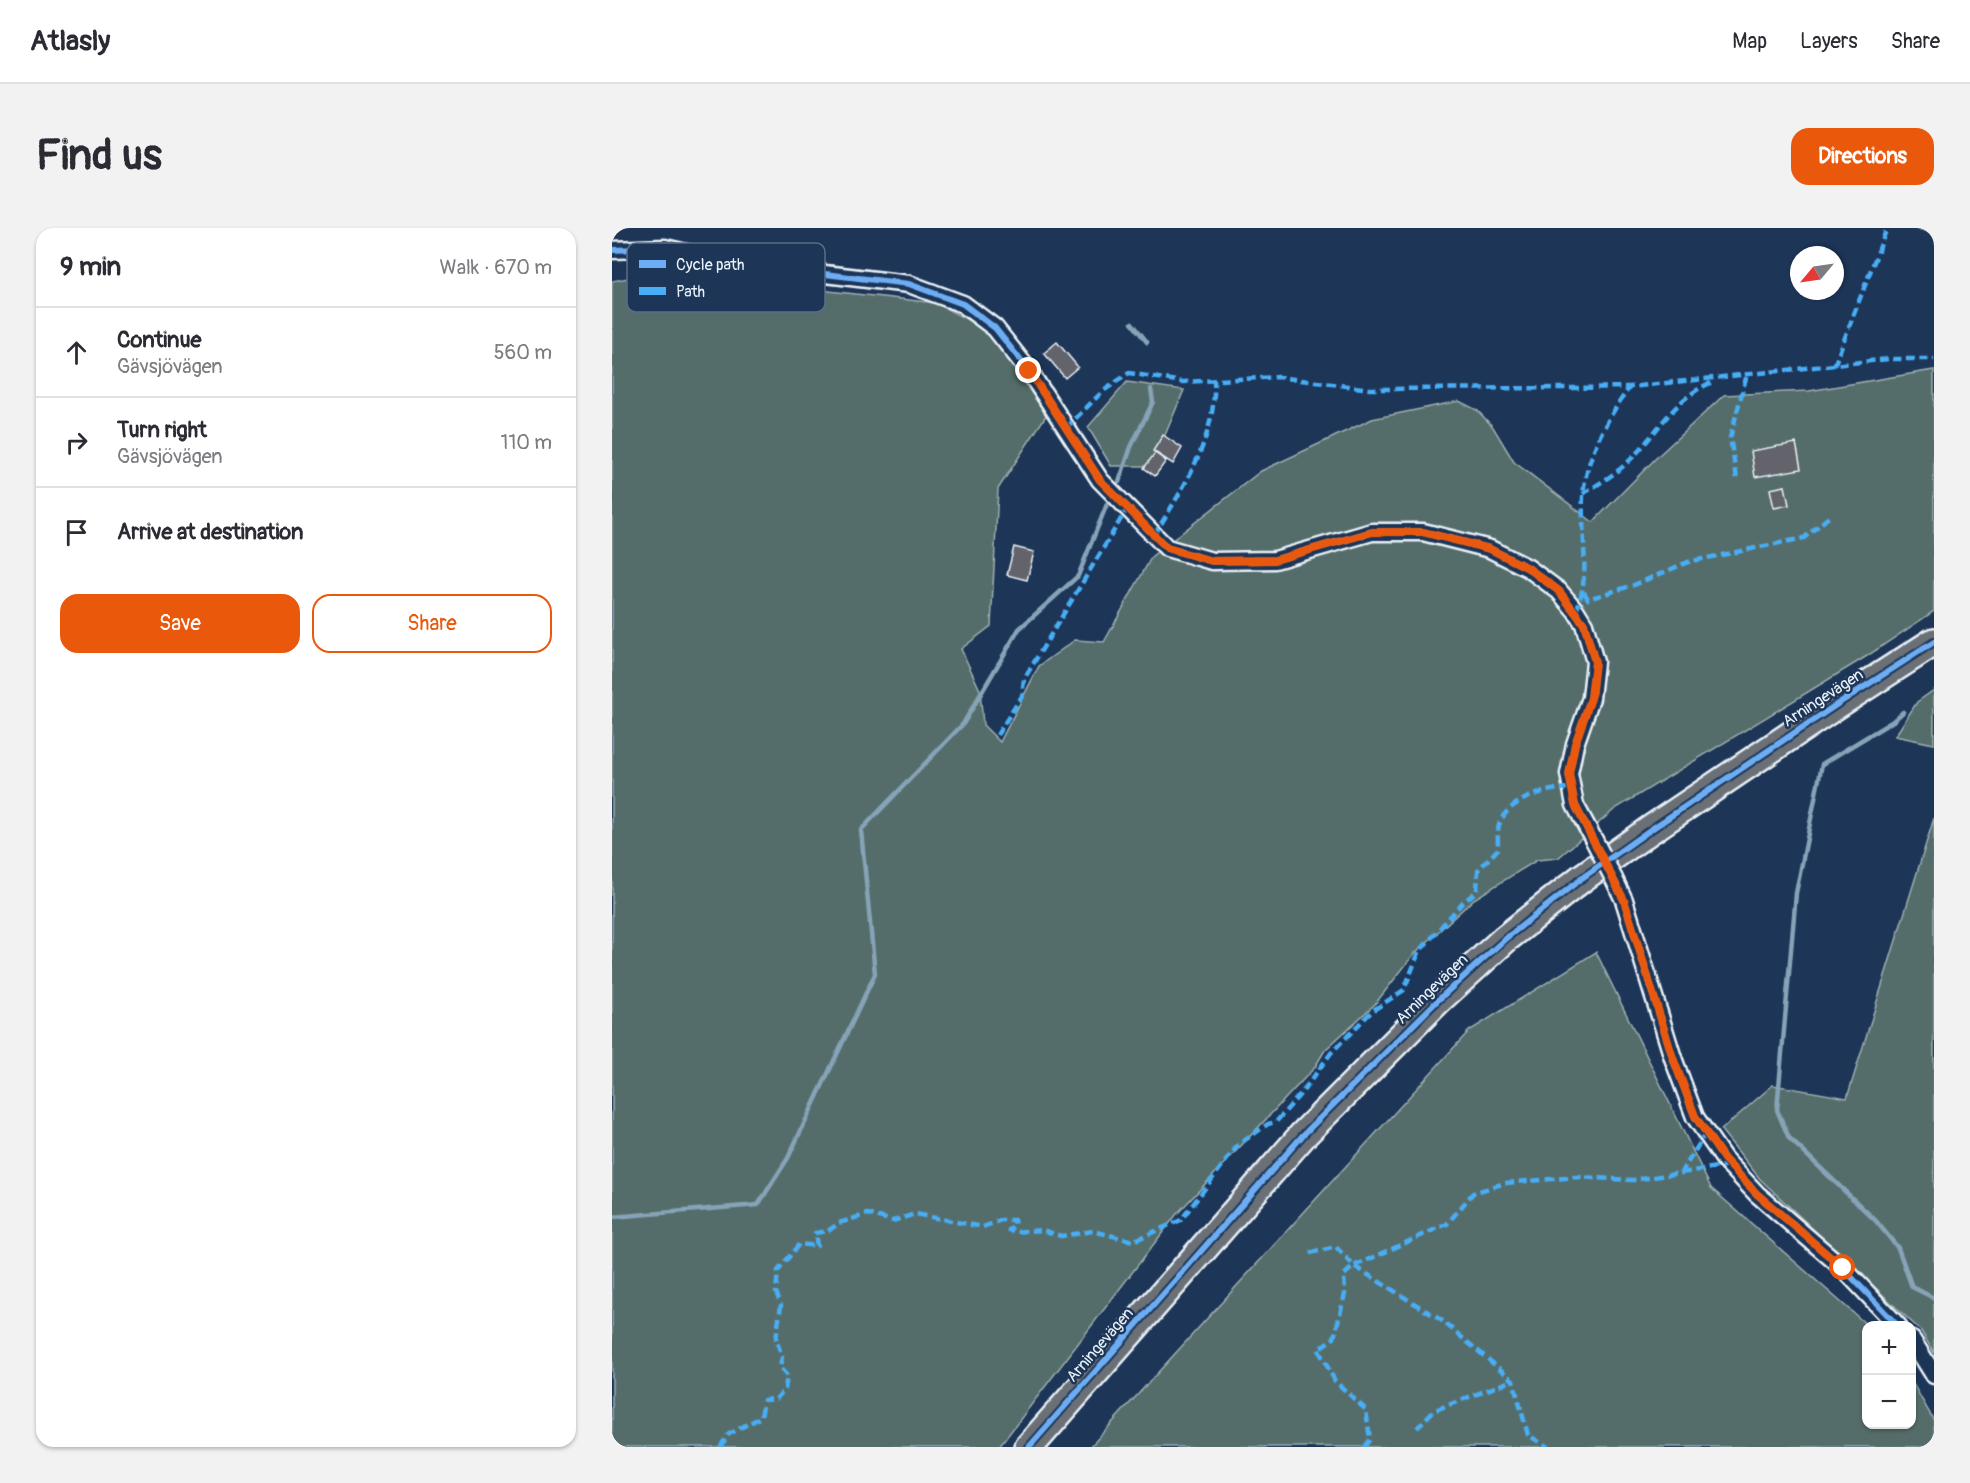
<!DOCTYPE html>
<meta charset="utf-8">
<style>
:root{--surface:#fff;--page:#f2f2f3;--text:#2b2b33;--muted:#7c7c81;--line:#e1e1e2;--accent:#ea580c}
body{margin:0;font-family:Pangolin,sans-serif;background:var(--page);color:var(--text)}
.controls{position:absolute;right:18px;bottom:18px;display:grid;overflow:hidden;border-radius:12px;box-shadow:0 2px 4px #0004}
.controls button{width:54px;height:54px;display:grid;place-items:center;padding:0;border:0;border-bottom:2px solid var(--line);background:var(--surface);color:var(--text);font:30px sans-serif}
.compass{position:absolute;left:1178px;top:18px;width:54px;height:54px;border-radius:50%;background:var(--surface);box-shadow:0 2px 4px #0004;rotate:241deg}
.stop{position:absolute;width:18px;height:18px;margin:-14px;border:4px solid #ea580c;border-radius:50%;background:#fff}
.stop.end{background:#ea580c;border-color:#fff;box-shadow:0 2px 6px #0008}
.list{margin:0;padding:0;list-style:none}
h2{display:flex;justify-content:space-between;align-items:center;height:78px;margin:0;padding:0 24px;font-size:26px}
h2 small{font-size:20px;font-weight:400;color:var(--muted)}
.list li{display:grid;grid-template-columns:39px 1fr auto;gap:18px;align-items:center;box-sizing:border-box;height:90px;padding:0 24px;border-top:2px solid var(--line)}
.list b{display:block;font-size:22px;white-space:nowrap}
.list p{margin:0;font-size:20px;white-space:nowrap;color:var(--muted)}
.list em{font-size:20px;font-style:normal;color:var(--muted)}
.actions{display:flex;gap:12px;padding:18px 24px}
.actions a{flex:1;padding:14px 0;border:2px solid var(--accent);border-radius:18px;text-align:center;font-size:21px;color:var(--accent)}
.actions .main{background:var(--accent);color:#fff}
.icon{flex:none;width:33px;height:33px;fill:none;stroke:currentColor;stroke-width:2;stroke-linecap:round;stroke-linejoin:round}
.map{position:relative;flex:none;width:1322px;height:1219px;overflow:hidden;border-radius:18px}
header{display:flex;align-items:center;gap:36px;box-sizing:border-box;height:84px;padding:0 30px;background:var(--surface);border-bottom:2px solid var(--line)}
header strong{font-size:28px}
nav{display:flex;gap:33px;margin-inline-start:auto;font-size:21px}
.intro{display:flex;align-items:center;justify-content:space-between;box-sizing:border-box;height:144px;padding:0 36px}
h1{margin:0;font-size:42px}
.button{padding:15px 27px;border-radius:18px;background:var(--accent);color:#fff;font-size:21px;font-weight:700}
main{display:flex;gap:36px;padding:0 36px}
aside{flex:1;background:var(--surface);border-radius:18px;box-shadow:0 2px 4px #0004}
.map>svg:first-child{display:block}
.green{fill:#556d6a;stroke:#9eafb1;stroke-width:1.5}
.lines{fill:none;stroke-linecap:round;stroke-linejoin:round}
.stream{stroke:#86a3b8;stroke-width:4.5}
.building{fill:#63636c;stroke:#e8f1f8;stroke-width:1.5}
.street-casing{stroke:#e8f1f8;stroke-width:21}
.primary-casing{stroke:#e8f1f8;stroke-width:32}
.street{stroke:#1d3557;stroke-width:16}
.primary{stroke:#6b7074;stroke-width:27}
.street-bridge-casing{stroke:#e8f1f8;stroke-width:21;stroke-linecap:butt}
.street-bridge{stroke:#1d3557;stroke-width:16}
.quiet{stroke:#49aef6;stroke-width:4.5;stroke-dasharray:9 4.5;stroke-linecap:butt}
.cycleway-casing{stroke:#1d3557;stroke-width:10}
.cycleway{stroke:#6dadf4;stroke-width:6}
.route{stroke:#ea580c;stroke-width:8}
.labels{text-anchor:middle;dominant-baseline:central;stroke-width:5;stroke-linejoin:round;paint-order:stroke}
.street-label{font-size:16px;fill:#e8f1f8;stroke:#1d3557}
.key{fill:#1d3557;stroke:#5a6d87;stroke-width:1.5}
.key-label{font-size:16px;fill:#e8f1f8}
</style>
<header>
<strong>Atlasly</strong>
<nav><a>Map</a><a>Layers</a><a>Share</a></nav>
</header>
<div class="intro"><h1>Find us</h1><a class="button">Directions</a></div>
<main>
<aside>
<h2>9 min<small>Walk · 670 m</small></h2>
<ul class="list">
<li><svg class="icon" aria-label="ahead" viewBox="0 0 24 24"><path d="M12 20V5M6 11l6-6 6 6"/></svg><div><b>Continue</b><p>Gävsjövägen</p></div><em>560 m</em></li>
<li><svg class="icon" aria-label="right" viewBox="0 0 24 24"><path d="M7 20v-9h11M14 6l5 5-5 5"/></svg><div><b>Turn right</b><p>Gävsjövägen</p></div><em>110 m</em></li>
<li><svg class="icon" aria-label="arrive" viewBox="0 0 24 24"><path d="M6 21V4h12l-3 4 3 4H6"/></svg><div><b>Arrive at destination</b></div></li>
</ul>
<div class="actions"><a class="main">Save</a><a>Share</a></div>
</aside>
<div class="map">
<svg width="1322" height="1219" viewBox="0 0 1322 1219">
<rect width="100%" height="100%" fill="#1d3557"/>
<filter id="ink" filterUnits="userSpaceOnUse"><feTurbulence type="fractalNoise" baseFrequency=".0167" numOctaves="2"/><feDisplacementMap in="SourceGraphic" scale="12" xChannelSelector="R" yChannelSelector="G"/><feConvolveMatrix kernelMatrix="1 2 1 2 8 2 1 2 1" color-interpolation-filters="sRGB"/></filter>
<g filter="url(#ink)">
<path class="green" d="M48 44 324 75 380 105 437 183 386 261 379 398 349 421 368 462 371 497 388 514 427 438 463 412 492 414 540 328 649 243 760 191 847 173 865 182 881 199 902 234 981 294 1047 227 1112 167 1197 163 1322 142V383L1255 428 1003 581 946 630 925 632 862 671 803 725 763 776 713 822 703 839 564 987 387 1219H0V53Z
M515 154 572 162 540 238H499L476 199Z
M1322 462V516L1283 508 1305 474Z
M1322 590V1125L1309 1103 1148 951 1109 902 1161 857 1235 870Z
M984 724 1099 960 1255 1097 1254 1196H1300V1154L1322 1193V1219H478L857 803Z"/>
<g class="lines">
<path class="stream" d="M1308 0 1322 4
M520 95 535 114
M507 254 519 219 541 174 539 161
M1291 484 1281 493 1210 536 1184 665 1165 882 1177 910 1264 993 1286 1020 1300 1059 1322 1070
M0 989 146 977 176 930 263 746 249 602 351 496 407 401 466 348 495 276"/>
</g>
<path class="building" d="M445 114 466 139 453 150 432 125Z
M551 207 570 220 561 236 541 223Z
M1184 215 1189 241 1143 249 1139 223Z
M543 225 554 233 543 248 532 240Z
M1173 258 1177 277 1162 280 1158 261Z
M402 319 422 324 415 352 395 347Z"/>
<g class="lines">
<defs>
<path id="street" d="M0 22 53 20 112 34 297 56 351 76 383 100 417 143 488 252 555 320 600 333 663 332 760 304H811L878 321 916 340 947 363 964 383 972 396 983 434 979 470 963 516 957 546 963 577 982 612
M1002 651 1012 672 1061 830 1083 889 1112 931 1145 966 1231 1040 1286 1098
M1300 1112 1322 1147"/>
<path id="primary" d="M417 1219 691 907 826 772 893 711 970 650 1038 602 1224 477 1322 414"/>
</defs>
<use href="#street" class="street-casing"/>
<use href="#primary" class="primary-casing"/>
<use href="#street" class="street"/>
<use href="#primary" class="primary"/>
<defs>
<path id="street-bridge" d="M982 612 1002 651"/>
</defs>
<use href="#street-bridge" class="street-bridge-casing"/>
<use href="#street-bridge" class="street-bridge"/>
<path class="quiet" d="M1222 138 1275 0
M454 200 490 164 517 145 570 154 666 149 758 161 962 160 1018 159 1277 131H1322
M1125 250 1118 210 1135 146
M971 266C986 256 1004 246 1017 233 1045 206 1062 169 1101 154
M542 307C571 261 605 209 602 152
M972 364 976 371 1022 357 1076 334 1192 310 1219 287
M964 383C979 348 969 307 971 268 974 228 995 190 1018 159
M385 507 410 468 412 451 515 281
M1069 945 1117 937
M698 1025 724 1019 742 1038 829 1092 901 1152 916 1207 936 1219
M805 1200 821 1183 901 1152
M108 1219 117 1206 149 1189 152 1172 164 1171 173 1161 175 1148 168 1140 170 1129 164 1111 169 1077 164 1064 166 1043 187 1016 205 1018 203 1005 216 1003 227 995 256 986 281 993 303 986 371 999 389 992H402L403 997 397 1002 402 1004 430 1002 449 1008 481 1003 521 1013 569 992 626 917 656 896 664 894 691 863 719 825 760 783 792 762 807 724 850 675 865 663 866 642 886 621C886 614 885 604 887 597 895 571 936 560 960 560
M752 1219 758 1211 754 1182 723 1153 706 1121 722 1110 733 1066 732 1047 742 1038 835 996 861 965 893 955 964 949 1021 952 1069 945 1094 905"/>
<defs>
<path id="cycleway" d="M0 22 53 20 112 34 297 56 351 76 383 100 417 143 488 252 555 320 600 333 663 332 760 304H811L878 321 916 340 947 363 972 396 983 434 979 470 963 516 957 546 963 577 1012 672 1061 830 1083 889 1112 931 1145 966 1231 1040 1286 1098
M417 1219 691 907 826 772 893 711 970 650 1038 602 1224 477 1322 414"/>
</defs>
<use href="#cycleway" class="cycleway-casing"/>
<use href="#cycleway" class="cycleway"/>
</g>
</g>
<g class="lines" filter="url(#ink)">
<path class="route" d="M417 143 488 252 555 320 600 333 663 332 760 304H811L878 321 916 340 947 363 972 396 983 434 979 470 963 516 957 546 963 577 1012 672 1061 830 1083 888 1112 931 1145 966 1231 1040"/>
</g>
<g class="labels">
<g class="street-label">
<text transform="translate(1211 470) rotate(-33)">Arningevägen</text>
<text transform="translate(820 761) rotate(-44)">Arningevägen</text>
<text transform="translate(488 1117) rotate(-49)">Arningevägen</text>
</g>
</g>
<rect x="15" y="15" width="198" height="69" rx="9" class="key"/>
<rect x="27" y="32" width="27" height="8" fill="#6dadf4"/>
<rect x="27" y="59" width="27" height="8" fill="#49aef6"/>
<g class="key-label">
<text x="64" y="42">Cycle path</text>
<text x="64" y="69">Path</text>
</g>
</svg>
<div class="controls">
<button>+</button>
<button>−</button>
</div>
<svg class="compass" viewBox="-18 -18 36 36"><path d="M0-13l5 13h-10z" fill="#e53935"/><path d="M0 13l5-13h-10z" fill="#7c7c81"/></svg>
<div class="stop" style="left:1231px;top:1040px"></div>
<div class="stop end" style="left:417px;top:143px"></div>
</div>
</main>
